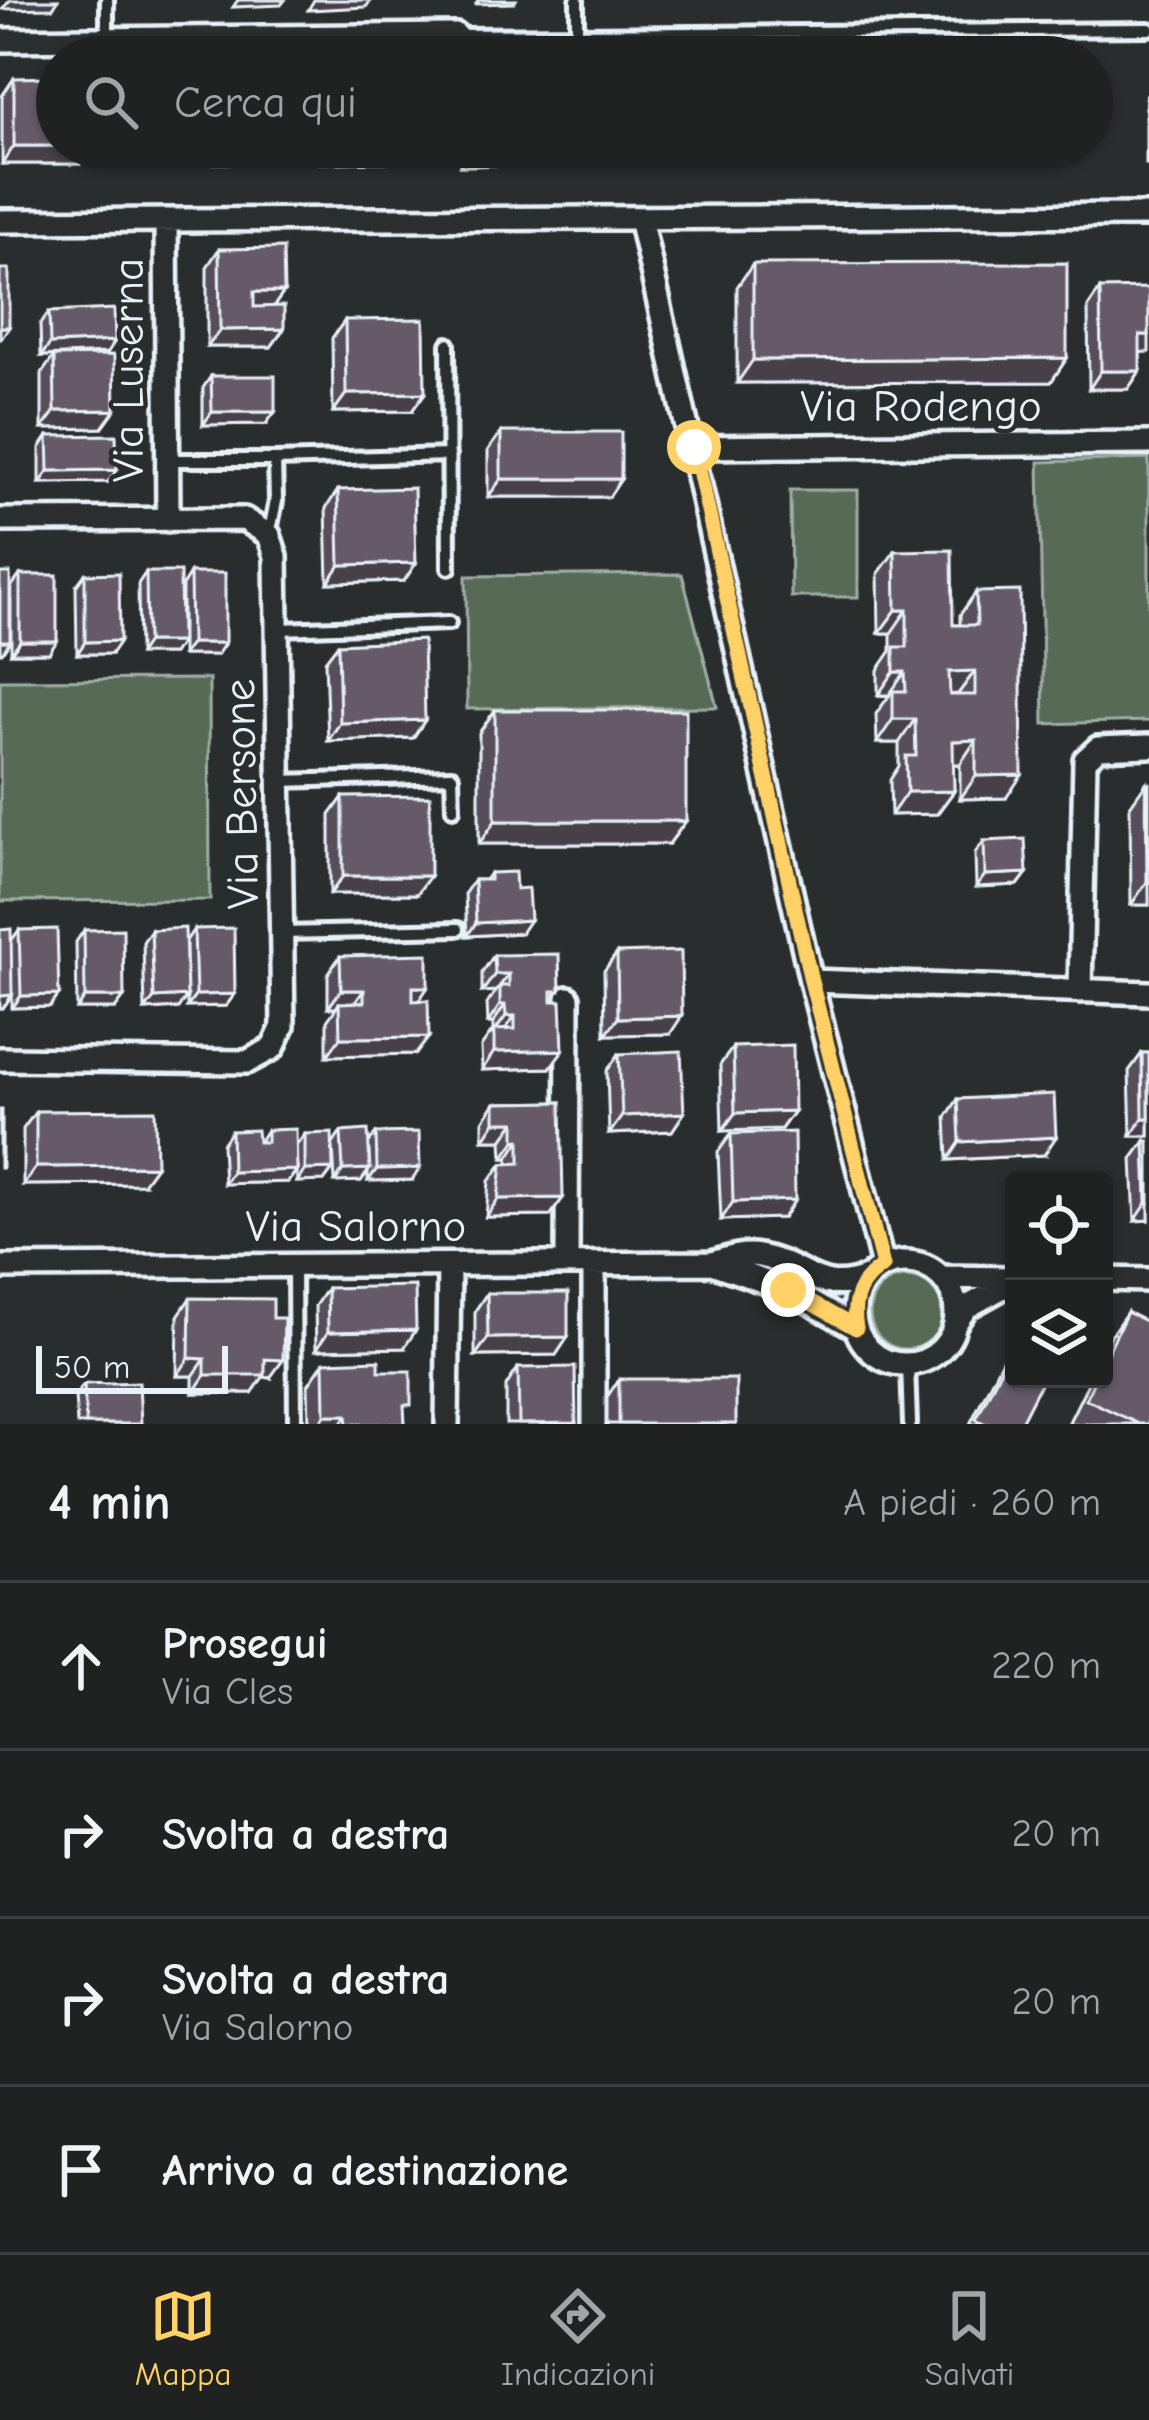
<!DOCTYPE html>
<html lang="it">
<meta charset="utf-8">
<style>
:root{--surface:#202222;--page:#2d2f2f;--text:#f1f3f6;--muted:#a2a4a5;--line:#3d3f40;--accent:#ffd166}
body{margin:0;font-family:"Comic Neue",sans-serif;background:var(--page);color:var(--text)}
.controls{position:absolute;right:36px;bottom:36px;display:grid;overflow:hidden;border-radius:12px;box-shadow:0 3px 9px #0004}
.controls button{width:108px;height:108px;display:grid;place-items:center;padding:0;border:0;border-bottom:3px solid var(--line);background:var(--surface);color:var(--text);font:60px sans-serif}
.scale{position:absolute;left:36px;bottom:30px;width:192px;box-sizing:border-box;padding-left:12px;border:6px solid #e8f1f8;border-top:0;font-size:33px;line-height:42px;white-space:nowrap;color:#e8f1f8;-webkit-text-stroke:9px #2a2d2e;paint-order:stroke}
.stop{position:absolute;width:36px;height:36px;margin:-27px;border:9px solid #ffd166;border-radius:50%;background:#fff}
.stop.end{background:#ffd166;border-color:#fff;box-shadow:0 3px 12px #0008}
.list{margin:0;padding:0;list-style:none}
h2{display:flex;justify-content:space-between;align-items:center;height:156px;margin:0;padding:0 48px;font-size:51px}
h2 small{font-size:39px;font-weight:400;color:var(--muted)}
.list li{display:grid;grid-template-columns:78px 1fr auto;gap:36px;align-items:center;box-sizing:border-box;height:168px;padding:0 48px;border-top:3px solid var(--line)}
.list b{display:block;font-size:45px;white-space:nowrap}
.list p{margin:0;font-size:39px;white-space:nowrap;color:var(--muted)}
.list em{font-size:39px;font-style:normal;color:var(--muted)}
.icon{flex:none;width:66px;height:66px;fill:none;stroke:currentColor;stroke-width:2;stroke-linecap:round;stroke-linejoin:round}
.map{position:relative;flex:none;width:1149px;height:1424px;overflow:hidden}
.search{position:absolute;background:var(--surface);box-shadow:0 3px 9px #0004;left:36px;right:36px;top:36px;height:132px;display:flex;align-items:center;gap:30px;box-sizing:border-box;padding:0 42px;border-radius:66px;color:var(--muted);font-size:45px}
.sheet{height:828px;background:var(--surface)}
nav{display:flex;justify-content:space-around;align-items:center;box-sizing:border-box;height:168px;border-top:3px solid var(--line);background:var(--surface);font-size:33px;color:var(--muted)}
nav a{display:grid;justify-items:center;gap:6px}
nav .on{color:var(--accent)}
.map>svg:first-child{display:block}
.green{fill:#576a55;stroke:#a0aea6;stroke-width:3}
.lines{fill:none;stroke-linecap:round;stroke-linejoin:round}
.lane-casing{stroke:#e8f1f8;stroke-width:20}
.street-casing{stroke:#e8f1f8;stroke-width:30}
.lane{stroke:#2a2d2e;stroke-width:10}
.street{stroke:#2a2d2e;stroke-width:21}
.wall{fill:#584d5a;stroke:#e8f1f8;stroke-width:3}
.shaded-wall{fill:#473f4a;stroke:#e8f1f8;stroke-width:3}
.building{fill:#665a69;stroke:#e8f1f8;stroke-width:3;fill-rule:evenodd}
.route{stroke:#ffd166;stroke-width:15}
.labels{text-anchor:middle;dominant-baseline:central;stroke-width:9;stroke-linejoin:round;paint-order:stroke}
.street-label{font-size:45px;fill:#e8f1f8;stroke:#2a2d2e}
</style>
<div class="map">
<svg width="1149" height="1424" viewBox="0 0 1149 1424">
<rect width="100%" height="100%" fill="#2a2d2e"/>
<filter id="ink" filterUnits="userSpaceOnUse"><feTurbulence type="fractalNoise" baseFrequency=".00833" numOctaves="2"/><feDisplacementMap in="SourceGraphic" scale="24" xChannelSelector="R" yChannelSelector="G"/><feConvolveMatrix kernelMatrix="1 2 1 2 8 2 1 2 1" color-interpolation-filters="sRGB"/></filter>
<g filter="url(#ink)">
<path class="green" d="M1149 459V721L1044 724 1039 462Z
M790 490H858V597H791Z
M682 574 717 707 467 709 466 576Z
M209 679 210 900 0 901V680Z
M870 1313a36 36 0 1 1 72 0a36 36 0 1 1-72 0Z"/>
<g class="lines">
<defs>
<path id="lane" d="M577 32V0
M456 35 1149 29
M107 39V0
M448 344 449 568
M169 460H275L276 501 269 535
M275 460 449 455
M279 629 449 623
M280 781 452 776 453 809
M282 933 458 929
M294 1266 295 1424
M908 1364 910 1424"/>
<path id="street" d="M0 40 456 35
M640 218 811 981 883 1266
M166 220 168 520
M0 221 1149 215
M694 447 1149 443
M0 520 244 519 269 535 276 556 283 1026 273 1048 247 1062 0 1059
M811 981 1149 993
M1080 991 1085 760 1098 748 1149 746
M854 1313a51 51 0 1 1 102 0a51 51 0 1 1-102 0Z
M712 1263 788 1290 856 1328
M567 1264 568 998
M0 1267 712 1263C728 1258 742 1253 759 1256 803 1263 818 1298 868 1277
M942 1277 1013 1278
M1104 1279 1149 1280
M955 1324 967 1307 1014 1281
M447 1424 449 1265
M594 1424V1264"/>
</defs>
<use href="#lane" class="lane-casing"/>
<use href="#street" class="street-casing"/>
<use href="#lane" class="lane"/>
<use href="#street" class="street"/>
</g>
<path class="wall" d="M14 78 80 164H2V96Z
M1149 92V164H1146V95Z
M158 147H251L239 163 158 164Z
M319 147H410L400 162 320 163Z
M460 147H605L593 164 460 166Z
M219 249 284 292 273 307 284 329 271 347H207V267Z
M753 264 1067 358 1051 382 737 383V287Z
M1100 289 1140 352V371L1128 389H1089L1088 307Z
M49 312 115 341 107 353 58 356 102 428 42 429V373L54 356H41L40 324Z
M345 320 412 411 333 412 332 338Z
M211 376 266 424 203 425V388Z
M501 432 621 479 609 497H488V450Z
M48 436 117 470 108 482 40 483V448Z
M338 490 416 563 404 581 328 583 326 508Z
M895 551 953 625H960V615L976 592 1006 798 960 799V764H953L954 791 937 814 891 815 890 780 899 766V743H877L876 714 889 696 878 695V670L891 651V633H879L878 574Z
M146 572 181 642 173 654H139L138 584Z
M190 573 217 655H182V586Z
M85 574 111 654H77L76 586Z
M20 575 49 653H11V587Z
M338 644 425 720 413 738 328 741 325 661Z
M495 710 686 821 669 844H479V733Z
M1146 783 1149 905H1131L1130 806Z
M343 797 417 894H330V815Z
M984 841 1027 873 1018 885 976 887 975 853Z
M490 873 521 933 467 936 465 893 474 880H485Z
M194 929 226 1006 187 1007 186 941Z
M0 930 11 941 19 930 50 1007 12 1008V992V995L3 1008H0Z
M84 930 115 1009H77L76 942Z
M151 930 178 1008 145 1010 143 942Z
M617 953 670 1034 605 1035 604 971Z
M494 955 553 1001 550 1068 482 1070 481 1047 493 1030V1023H488L487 1004 496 991 482 992V973Z
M340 956 419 1000 416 1054 327 1056V1021L336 1008H328V974Z
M733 1047 794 1111 781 1129 722 1131 720 1065Z
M1142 1053H1149V1136H1131L1129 1071Z
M619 1054 684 1113 672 1131 609 1134 607 1071Z
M958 1099 1044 1155 948 1160 946 1117Z
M561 1102 550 1216 486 1217 489 1181 502 1164 508 1163V1158H503L502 1140H483V1121L495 1103Z
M36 1111 143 1184 23 1185V1129Z
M267 1130 296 1146 305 1134 333 1144 341 1132 368 1144 376 1133 412 1180 368 1181V1171L361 1181 335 1182 333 1146V1169L324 1181 297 1182V1170L288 1182 224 1184 222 1144 231 1131 259 1142Z
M731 1134 795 1200 783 1218 721 1220 718 1152Z
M1145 1141 1149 1220 1135 1221 1132 1159Z
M327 1288 404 1348 316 1350 315 1306Z
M487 1293 568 1337 556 1355 475 1356V1311Z
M190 1298 270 1378 263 1377 252 1393H193V1376H177L178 1316Z
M1127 1312 1149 1424H1074L1069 1422 1090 1379H1104V1349L1111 1335Z
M1014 1336V1379L1020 1424H970Z
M324 1362 379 1371 404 1415 405 1424H309L308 1385Z
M518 1368 576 1423 575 1424H506V1386Z
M619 1379 736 1424H607V1397Z
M84 1384 141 1424H77L75 1396Z"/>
<path class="shaded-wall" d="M10 0H58L53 8 3 9Z
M238 0H285L281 5 233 7Z
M314 0H371L366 7 308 10Z
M479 0H516L514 3 476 4Z
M14 146H57L92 147 80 164H2Z
M169 147H251L239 163 158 164Z
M331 147H410L400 162 320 163Z
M605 147 593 164 460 166 473 148Z
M254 292H284L271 310H241Z
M0 327H9L1 339H0Z
M284 329 271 347H207L220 330Z
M1140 335H1149V352L1127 353Z
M115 341 107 353 41 356 50 344Z
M1067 358 1051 382 737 383 753 360Z
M1101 371H1140L1128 389H1089Z
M425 393 412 411 333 412 346 394Z
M115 410 102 428 42 429 55 411Z
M212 412H275L266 424 203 425Z
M117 470 108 482 40 483 49 471Z
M501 479H621L609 497H488Z
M416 563 404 581 328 583 340 565Z
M896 610H907L891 633H879Z
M0 641H10L2 653H0Z
M20 641H57L49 653H11Z
M120 641 111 654H77L85 642Z
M147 642H181L173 654H139Z
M191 643H225L217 655H182Z
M975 671 958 694 933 696 949 672Z
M894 672H905L889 695H878Z
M893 719H915L899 743H877Z
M425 720 413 738 328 741 340 723Z
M976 740 960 764H937L953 741Z
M1022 775 1006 798 960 799 976 776Z
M954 791 937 814 891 815 907 792Z
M495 821H686L669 844H479Z
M1027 873 1018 885 976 887 985 875Z
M343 876H430L417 894H330Z
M1147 882H1149V905H1131Z
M530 920 521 933 467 936 476 923Z
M495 974H509L496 991 482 992Z
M413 987H428L416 1005H400Z
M341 990H364L351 1008 339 1003 336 1008H328Z
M235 994 226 1006 187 1007 196 995Z
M12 995 3 1008H0V996Z
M59 995 50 1007 12 1008 21 996Z
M187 996 178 1008 145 1010 154 998Z
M85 997H124L115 1009H77Z
M500 1005H505L493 1023H488Z
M506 1016H515L502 1034H493Z
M682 1016 670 1034 605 1035 618 1018Z
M429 1037 416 1054 327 1056 340 1038Z
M563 1050 550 1068 482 1070 494 1052Z
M794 1111 781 1129 722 1131 735 1113Z
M684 1113 672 1131 609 1134 622 1116Z
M1143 1118H1149V1136H1131Z
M495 1122H515L502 1140H483Z
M1056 1137 1044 1155 948 1160 960 1142Z
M520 1140 508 1158H503L515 1141Z
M156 1166 143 1184 23 1185 36 1167Z
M420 1168 412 1180 368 1181 377 1169Z
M333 1169 324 1181 297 1182 305 1170Z
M370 1169 361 1181 335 1182 343 1170Z
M297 1170 288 1182 224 1184 232 1172Z
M563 1198 550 1216 486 1217 498 1199Z
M795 1200 783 1218 721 1220 733 1202Z
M1147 1203H1149V1220L1135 1221Z
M416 1330 404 1348 316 1350 328 1332Z
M568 1337 556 1355 475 1356 488 1338Z
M189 1358 205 1359 193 1376H177Z
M265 1359 283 1360 270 1378 263 1377 252 1393H193L205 1375Z
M325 1415H347L341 1424H319Z"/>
<path class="building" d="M57 77V146H14V78Z
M473 147H555L473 148Z
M283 248 284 292H254V307L284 306V329L220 330 219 249Z
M1067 263V358L753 360V264Z
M0 269H9V327H0Z
M1149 288V335H1140V371H1101L1100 289Z
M114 309 115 341 50 344 49 312Z
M424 319 425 393 346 394 345 320Z
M114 355 115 410 55 411 54 356Z
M211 376H275V412H212Z
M501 432H621V479H501Z
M116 435 117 470 49 471 48 436Z
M414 488 416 563 340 565 338 490Z
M952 550 953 625H977L976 592 1020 591 1022 775 976 776V740L953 741 954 791 907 792 906 756H916L915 719H893V691H906L905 672H894V647H907V610H896L895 551ZM975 671V695H950L949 672Z
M146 572H180L181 642H147Z
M0 573H10V641H0Z
M119 573 120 641 85 642V574Z
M190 573H225V643H191Z
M20 575H57V641H20Z
M423 640 425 720 340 723 338 644Z
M495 710H686V821H495Z
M1146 783H1149V882H1147Z
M430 796V876H343V797Z
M1025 839 1027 873 985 875 984 841Z
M515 872 516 889 528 888 530 920 476 923 474 880H490V873Z
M185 928 187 996 154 998 151 930Z
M234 928 235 994 196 995 194 929Z
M11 929 12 995 0 996V930Z
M57 929 59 995 21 996 19 930Z
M123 929 124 997H85L84 930Z
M681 951 682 1016 618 1018 617 953Z
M428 954V987H413V1001L428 1000 429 1037 340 1038 339 1003 364 1002V990H341L340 956Z
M559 954 560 991H552V1001H561L563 1050 494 1052V1030L515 1029V1016H506L505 1005H500V986H509V974H495L494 955Z
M793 1045 794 1111 735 1113 733 1047Z
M681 1051 684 1113 622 1116 619 1054Z
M1142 1053H1149V1118H1143Z
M1054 1094 1056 1137 960 1142 958 1099Z
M561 1102 563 1198 498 1199 502 1164 520 1163V1140L515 1141V1122H495V1103Z
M0 1110H2V1168H0Z
M155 1110 156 1166 36 1167V1111Z
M296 1129 297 1170 232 1172 231 1131 257 1130 258 1142H267V1130Z
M368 1130 370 1169 343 1170 341 1132Z
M419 1132 420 1168 377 1169 376 1133Z
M794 1132 795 1200 733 1202 731 1134Z
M332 1133 333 1169 305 1170V1134Z
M1145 1141H1149V1203H1147Z
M415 1286 416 1330 328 1332 327 1288Z
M487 1293H568V1337L488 1338Z
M190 1298 273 1299V1318H284L283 1360 265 1359V1375H205V1359L189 1358Z
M1127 1312 1149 1323V1424H1139L1086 1399 1095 1379H1104V1360Z
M1014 1343V1379H1043L1020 1424H986L976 1419Z
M379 1360V1371H411V1405H404L405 1424H348L347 1415H325L324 1362Z
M575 1367 576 1423 519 1424 518 1368Z
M619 1379H736V1424H619Z
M139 1382 141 1424H86L84 1384Z"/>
</g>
<g class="lines" filter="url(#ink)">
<path class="route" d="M694 447 811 981 883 1266C859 1281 851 1301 856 1328L788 1290"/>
</g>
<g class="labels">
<g class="street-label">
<text transform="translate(128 370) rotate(-90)">Via Luserna</text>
<text x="921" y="406">Via Rodengo</text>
<text transform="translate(241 794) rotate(-91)">Via Bersone</text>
<text x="356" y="1226">Via Salorno</text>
</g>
</g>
</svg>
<div class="controls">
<button><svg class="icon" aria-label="locate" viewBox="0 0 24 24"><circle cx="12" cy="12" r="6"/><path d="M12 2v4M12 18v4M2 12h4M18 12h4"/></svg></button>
<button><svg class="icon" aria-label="layers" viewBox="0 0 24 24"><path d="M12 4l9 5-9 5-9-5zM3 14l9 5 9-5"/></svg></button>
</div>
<div class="scale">50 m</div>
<div class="stop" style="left:694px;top:447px"></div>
<div class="stop end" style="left:788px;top:1290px"></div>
<div class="search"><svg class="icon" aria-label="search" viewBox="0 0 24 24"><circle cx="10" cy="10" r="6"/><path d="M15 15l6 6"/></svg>Cerca qui</div>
</div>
<section class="sheet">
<h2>4 min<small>A piedi · 260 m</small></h2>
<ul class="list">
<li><svg class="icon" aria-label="ahead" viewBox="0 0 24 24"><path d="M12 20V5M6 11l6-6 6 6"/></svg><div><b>Prosegui</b><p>Via Cles</p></div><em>220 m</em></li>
<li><svg class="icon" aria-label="right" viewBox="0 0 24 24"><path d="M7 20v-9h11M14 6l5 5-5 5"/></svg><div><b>Svolta a destra</b></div><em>20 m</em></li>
<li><svg class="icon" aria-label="right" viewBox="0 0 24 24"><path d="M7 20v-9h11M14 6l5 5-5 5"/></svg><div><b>Svolta a destra</b><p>Via Salorno</p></div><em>20 m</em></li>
<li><svg class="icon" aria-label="arrive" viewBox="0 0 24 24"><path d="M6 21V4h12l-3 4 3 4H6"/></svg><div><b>Arrivo a destinazione</b></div></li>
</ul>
</section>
<nav>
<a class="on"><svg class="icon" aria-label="map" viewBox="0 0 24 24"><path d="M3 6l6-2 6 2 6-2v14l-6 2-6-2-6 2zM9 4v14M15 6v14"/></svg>Mappa</a>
<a><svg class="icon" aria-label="directions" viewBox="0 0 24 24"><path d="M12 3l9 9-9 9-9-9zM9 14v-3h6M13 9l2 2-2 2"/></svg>Indicazioni</a>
<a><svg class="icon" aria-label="saved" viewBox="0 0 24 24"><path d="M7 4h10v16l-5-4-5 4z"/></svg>Salvati</a>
</nav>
